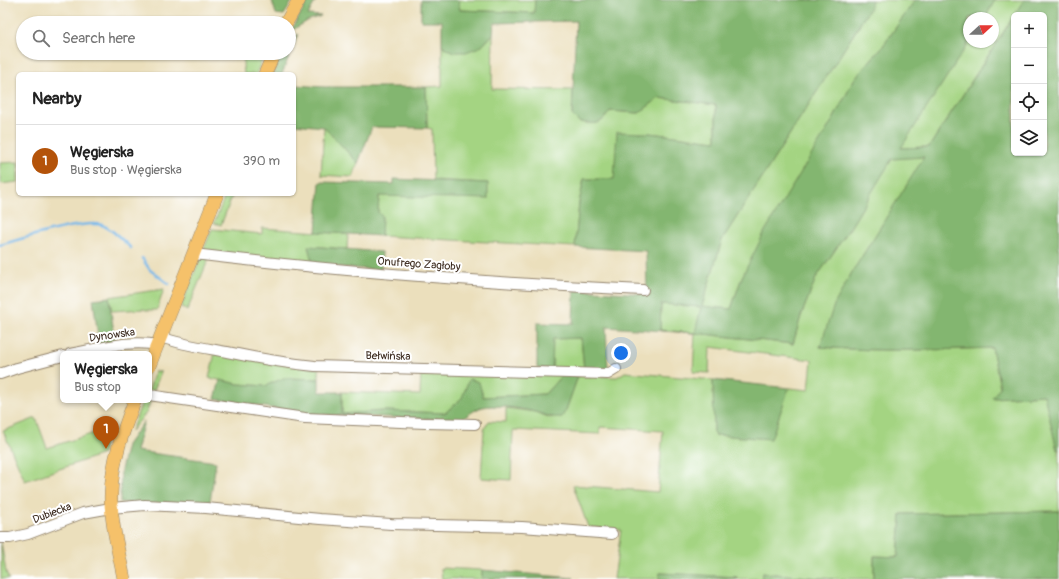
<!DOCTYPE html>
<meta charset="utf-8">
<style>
:root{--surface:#fff;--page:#f2f2f2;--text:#222;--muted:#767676;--line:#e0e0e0;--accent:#b45309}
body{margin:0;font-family:Pangolin,sans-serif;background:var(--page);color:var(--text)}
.controls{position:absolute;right:12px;top:12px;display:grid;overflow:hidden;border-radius:6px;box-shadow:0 1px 3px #0004}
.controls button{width:36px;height:36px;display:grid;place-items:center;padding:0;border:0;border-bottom:1px solid var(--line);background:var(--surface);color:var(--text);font:20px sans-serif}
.compass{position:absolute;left:963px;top:12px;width:36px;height:36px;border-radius:50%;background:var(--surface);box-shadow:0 1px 3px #0004;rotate:69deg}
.you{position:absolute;left:621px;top:353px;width:14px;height:14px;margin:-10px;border:3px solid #fff;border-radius:50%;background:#1a73e8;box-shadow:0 0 0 6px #1a73e833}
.badge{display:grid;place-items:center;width:26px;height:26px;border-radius:50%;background:var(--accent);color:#fff;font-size:13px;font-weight:700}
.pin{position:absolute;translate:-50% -33px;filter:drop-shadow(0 1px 2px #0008)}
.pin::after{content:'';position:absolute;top:21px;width:14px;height:12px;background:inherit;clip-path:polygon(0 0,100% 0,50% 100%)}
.popup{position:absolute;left:60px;top:351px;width:92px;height:52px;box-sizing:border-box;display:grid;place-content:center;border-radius:6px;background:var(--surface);filter:drop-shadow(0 1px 3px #0005);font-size:13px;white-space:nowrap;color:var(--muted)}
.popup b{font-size:15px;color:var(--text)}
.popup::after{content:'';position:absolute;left:50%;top:100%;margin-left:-8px;border:8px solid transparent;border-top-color:var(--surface)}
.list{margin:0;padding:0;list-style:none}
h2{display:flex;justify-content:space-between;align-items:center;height:52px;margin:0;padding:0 16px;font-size:17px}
h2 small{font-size:13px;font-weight:400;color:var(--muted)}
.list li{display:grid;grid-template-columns:26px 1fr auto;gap:12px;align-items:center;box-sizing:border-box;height:72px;padding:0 16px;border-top:1px solid var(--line)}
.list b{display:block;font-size:15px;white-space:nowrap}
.list p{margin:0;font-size:13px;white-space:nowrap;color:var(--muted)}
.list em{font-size:13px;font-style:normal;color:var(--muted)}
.icon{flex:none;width:22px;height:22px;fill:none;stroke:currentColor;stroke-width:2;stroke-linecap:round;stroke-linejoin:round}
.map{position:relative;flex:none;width:1059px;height:579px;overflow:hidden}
.search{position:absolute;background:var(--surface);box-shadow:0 1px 3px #0004;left:16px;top:16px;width:280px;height:44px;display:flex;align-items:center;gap:10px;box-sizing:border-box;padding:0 14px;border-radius:22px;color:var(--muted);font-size:15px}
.panel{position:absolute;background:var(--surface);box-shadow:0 1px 3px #0004;left:16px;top:72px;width:280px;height:124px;border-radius:6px}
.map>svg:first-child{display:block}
.green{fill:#a4d482;stroke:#707f50}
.forest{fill:#83b670;stroke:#5f7047;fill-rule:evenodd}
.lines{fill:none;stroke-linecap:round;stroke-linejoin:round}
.stream{stroke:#74b8ea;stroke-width:2.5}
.minor-casing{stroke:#93846d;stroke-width:12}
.major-casing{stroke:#93846d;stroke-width:14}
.minor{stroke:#fff;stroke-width:10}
.major{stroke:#f5c16b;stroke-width:13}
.labels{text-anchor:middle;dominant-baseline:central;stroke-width:4;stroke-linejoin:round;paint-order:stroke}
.street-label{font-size:11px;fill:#3b2a1e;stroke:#fff}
</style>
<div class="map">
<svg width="1059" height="579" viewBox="0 0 1059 579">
<rect width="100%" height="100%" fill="#fff"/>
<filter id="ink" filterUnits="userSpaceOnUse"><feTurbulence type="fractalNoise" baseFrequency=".025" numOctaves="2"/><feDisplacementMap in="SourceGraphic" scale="8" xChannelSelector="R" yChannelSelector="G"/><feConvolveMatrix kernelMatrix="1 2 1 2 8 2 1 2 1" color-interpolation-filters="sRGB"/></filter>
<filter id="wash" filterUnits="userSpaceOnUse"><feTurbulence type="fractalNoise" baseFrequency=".012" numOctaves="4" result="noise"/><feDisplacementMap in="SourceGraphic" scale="16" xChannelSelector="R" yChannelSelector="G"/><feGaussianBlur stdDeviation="0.9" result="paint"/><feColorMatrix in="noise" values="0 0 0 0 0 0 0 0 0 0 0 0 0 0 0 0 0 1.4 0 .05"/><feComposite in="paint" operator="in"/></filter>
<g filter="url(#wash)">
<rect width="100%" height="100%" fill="#ebdfbc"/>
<path class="green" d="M458 0H535V13L460 10Z
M872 0H915L883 46 855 78 834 118 742 277 731 309 695 333 793 344 801 316 816 278 850 228 892 158 925 157 851 274 820 347C878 352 935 350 992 348L1000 387 993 398 1045 395 1057 450H1059V511L901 514 898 557 874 556V579H833L763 573 761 579H736L737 577 660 573 659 579H614L621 530 588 527 573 485 658 492 663 431 600 427V434L513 430 511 480 481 478 484 429 489 421 506 422V408L535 412 551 418 566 410 578 376 617 377 625 372 713 380 714 435 771 438 789 388 809 390 812 360 710 347 709 373 693 372 695 333 660 331 661 304 702 306 722 240 848 43 870 8Z
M995 0H1024L929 147 900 148 969 42H993V18H985Z
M493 34 492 89 573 90 572 115 579 122C596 124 600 126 610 111L639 113 659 98 716 105V141L649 133 614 180 584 179 579 203 575 247 381 236 382 216 378 212 379 196 488 183 433 180 432 129 427 128 426 87 442 86V45L453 52 482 46Z
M244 53H265L256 74H244L243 65Z
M324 127 358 163 353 177 321 175Z
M18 162V182L0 184V163Z
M226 194H233L221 225 214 223Z
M262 228 348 234 347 249 308 246 313 265 203 251 212 229 262 234Z
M201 256 209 258 187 311 181 307Z
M164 289 157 310H145V309L112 311 109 297Z
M581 338 584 369H552V339Z
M215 353 319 369V379L284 378 265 386 238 384 209 378Z
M155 371 161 372 154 390H149Z
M421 371 563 374 545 394 483 397 481 389 462 398 445 413 384 411 342 414V392L420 395Z
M151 398 147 412 131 431 143 400H149Z
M36 418 47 448 107 429 103 454 25 481 3 431Z
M1 542 6 572 9 579H1Z
M441 568 482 570V579H442Z"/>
<path class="forest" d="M273 0H293L284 15 276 14 272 1Z
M308 0H316L308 15 321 16 309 20 291 31Z
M421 0H458L460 10 534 13 535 0H872L870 8 848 43 722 240 702 306 731 309 742 277 765 231 834 118 855 78 883 46 915 0H995L985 18H969V42L901 148 929 147 1014 16V153H1044V15H1014L1024 0H1059V450H1057L1044 395 992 398 1000 387 992 348C935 350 878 352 820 347L834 305 851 274 924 157 892 159 850 228 816 278 801 316 793 344 695 333 606 327 608 369H584L581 338 553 339 552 369 537 368V323L573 324 574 290 647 294 646 251 575 247 579 203 584 179H614L617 132 649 133 716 141V105L659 98 639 113 610 111C600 126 596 124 579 122L572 115 576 21 494 23 493 34 482 46 466 52H453L442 45V21H421ZM661 304 701 307 695 333 660 330Z
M298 34 282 74H273L282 53H289V40Z
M294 85 325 87H426L427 128 372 127 358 163 324 127 294 124Z
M394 179 488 183V199L379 196 378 212 382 216 381 236 316 232 320 182 394 184Z
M308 246 382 252 381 270 313 265Z
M109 297 115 341 99 344 93 299Z
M563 374 578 376 566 410 562 417C549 418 546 415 535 412 524 409 493 404 483 407 475 409 468 415 461 420L309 414 215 399 220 380 238 384 265 386 284 378 319 379V392H342V414L384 411 445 413 462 398 469 379 479 382 483 397 545 394Z
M713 380 789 388 771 439 714 435Z
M144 421 136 451 216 462 210 502 133 504 120 502 121 470 127 445Z
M1059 511V579H874V556L898 557 901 514Z
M482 570 574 578 482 579Z
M660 573 737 577 736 579H659Z
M763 573 833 579H761Z"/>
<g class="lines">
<path class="stream" d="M0 245C20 239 84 219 102 225 113 229 123 241 131 248
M142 258 150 270 169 284"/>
</g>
</g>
<g filter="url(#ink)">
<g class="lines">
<defs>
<path id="minor" d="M194 254C343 272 493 283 643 290
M161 337C182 345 205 348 227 352 256 358 285 363 315 366L608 374 616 369
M70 354C98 349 129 339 158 345
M0 374 17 368 63 356
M149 395 305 418 425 423 475 424
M0 538H10L28 534 83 513 111 508 145 505 206 508 320 519 391 524 522 527 612 534"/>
<path id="major" d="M286 23 299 0
M265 74 274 53
M149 366 217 194
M124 579C119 553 110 520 111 494 112 460 123 431 135 400"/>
</defs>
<use href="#minor" class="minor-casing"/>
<use href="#major" class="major-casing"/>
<use href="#minor" class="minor"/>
<use href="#major" class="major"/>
</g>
</g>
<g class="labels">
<g class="street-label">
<text transform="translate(419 264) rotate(4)">Onufrego Zagłoby</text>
<text transform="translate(112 335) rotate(-8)">Dynowska</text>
<text transform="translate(388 356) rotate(1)">Bełwińska</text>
<text transform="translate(52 513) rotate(-21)">Dubiecka</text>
</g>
</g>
</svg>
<div class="controls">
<button>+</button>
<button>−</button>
<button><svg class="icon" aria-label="locate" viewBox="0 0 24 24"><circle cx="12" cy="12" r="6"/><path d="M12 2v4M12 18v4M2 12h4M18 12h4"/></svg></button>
<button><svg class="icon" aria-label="layers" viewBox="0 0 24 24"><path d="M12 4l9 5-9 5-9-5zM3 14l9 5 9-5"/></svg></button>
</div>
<svg class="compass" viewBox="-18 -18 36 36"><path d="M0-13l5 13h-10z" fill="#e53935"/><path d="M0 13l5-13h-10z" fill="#767676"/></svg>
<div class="you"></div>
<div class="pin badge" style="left:106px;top:449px">1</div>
<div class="popup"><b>Węgierska</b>Bus stop</div>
<div class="search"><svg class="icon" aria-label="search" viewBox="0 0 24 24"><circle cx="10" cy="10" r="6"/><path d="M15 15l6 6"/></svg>Search here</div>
<section class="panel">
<h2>Nearby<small></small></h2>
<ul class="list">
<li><span class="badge">1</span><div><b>Węgierska</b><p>Bus stop · Węgierska</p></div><em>390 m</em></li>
</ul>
</section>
</div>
